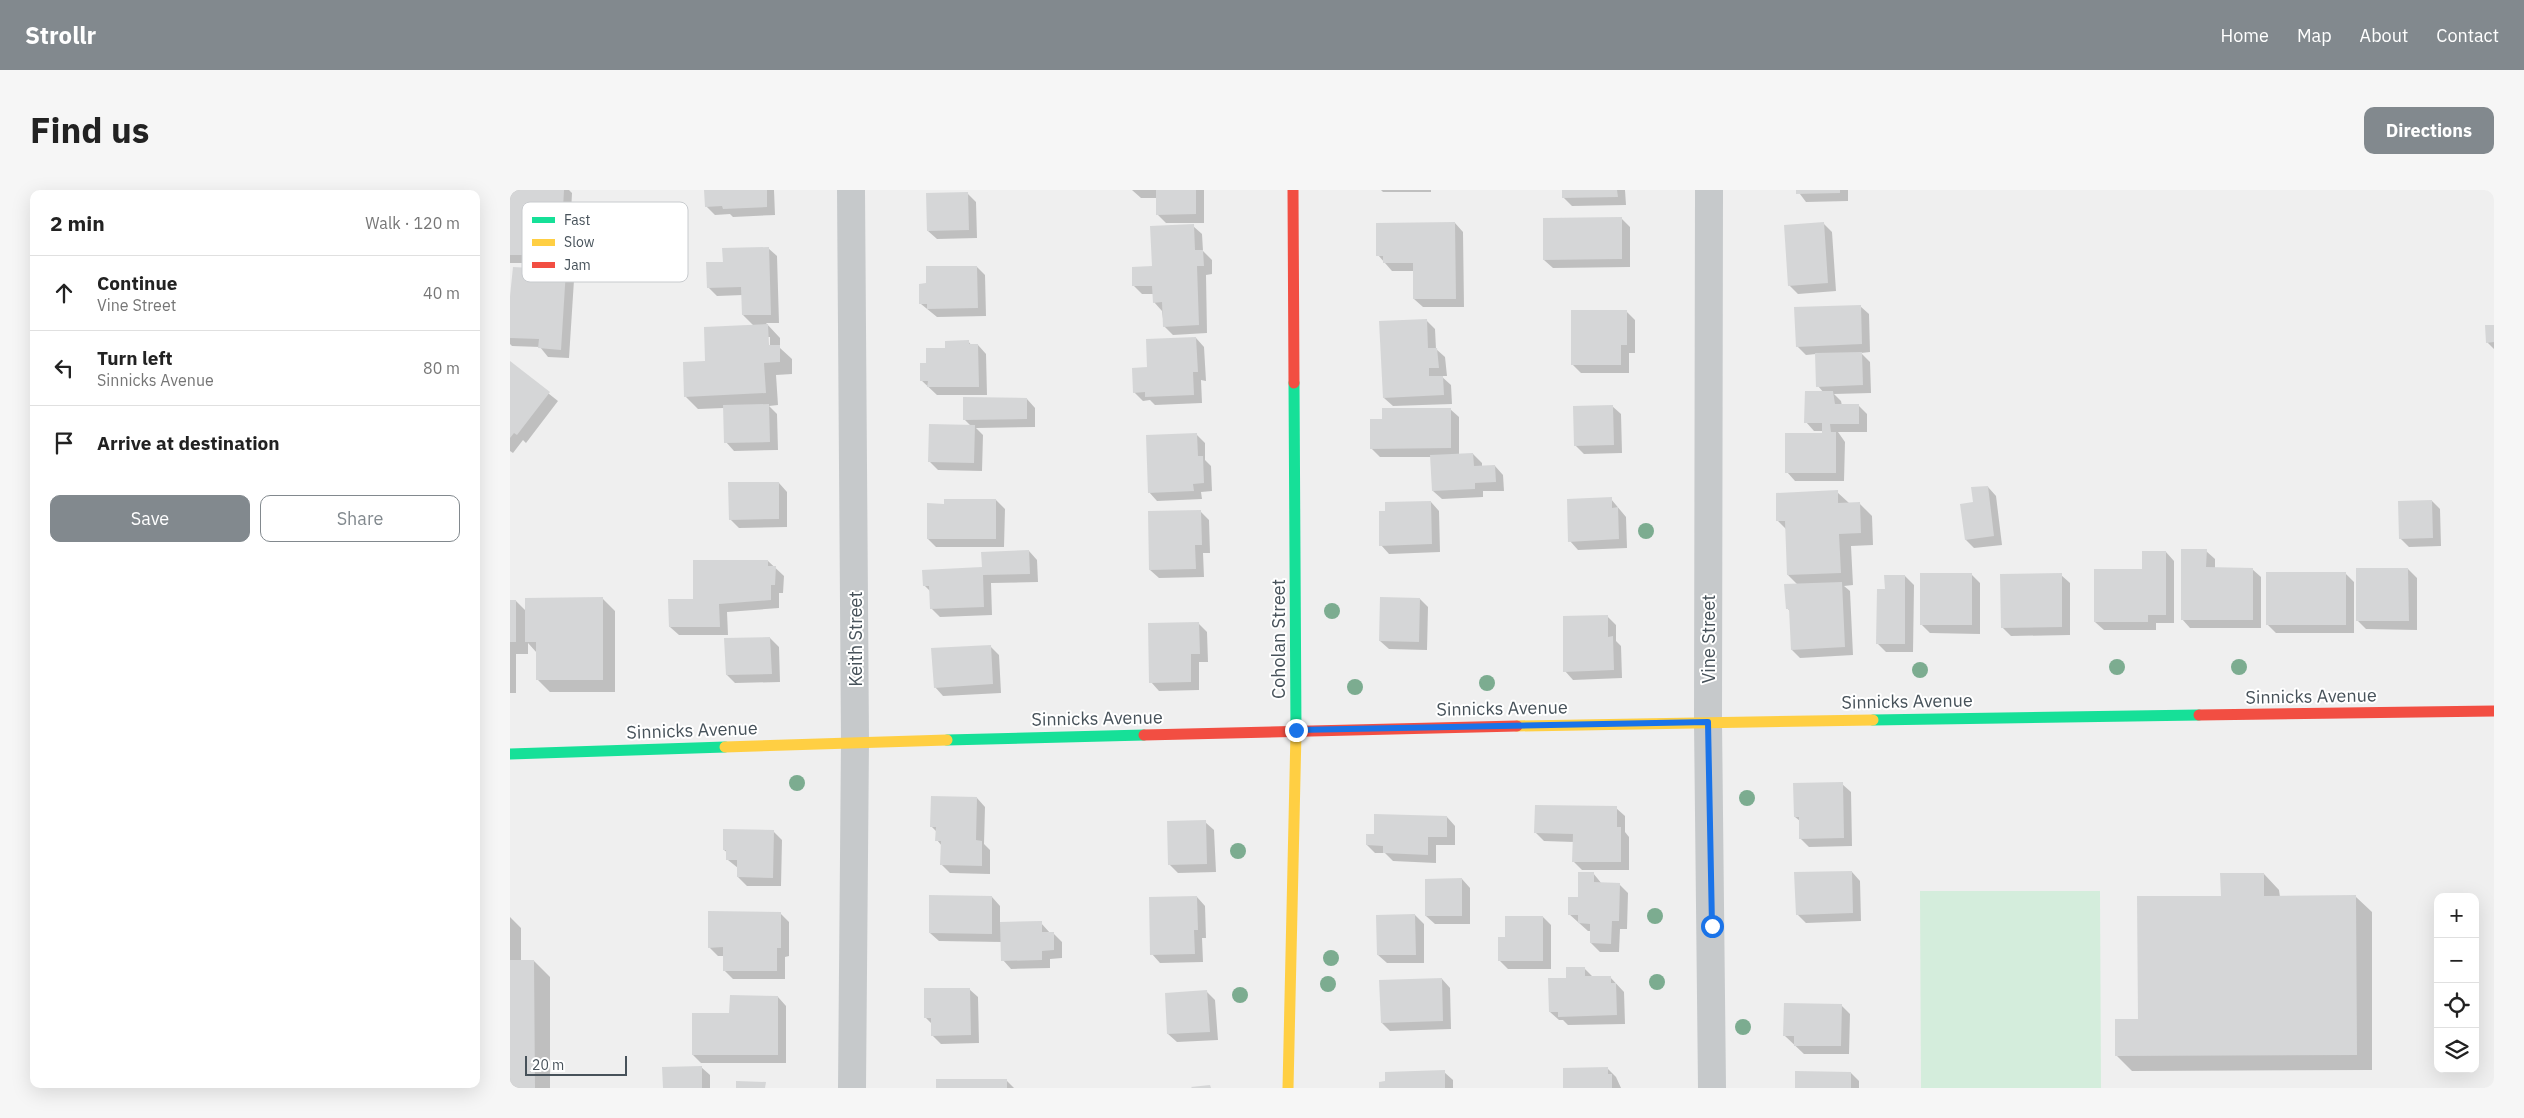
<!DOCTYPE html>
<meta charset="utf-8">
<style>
:root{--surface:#fff;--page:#f6f6f6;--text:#222;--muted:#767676;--line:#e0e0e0;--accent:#82898e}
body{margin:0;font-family:"IBM Plex Sans",sans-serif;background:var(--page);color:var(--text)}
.controls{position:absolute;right:15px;bottom:15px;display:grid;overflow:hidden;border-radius:10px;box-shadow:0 5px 20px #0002}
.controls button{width:45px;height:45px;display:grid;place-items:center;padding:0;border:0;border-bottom:1px solid var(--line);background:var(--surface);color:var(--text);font:25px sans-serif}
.scale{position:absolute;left:15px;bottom:12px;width:102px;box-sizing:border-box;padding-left:5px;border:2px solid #47525a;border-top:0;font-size:14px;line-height:18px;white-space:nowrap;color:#47525a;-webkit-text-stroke:4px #fff;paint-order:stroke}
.stop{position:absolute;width:15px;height:15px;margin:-11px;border:4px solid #1a73e8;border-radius:50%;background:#fff}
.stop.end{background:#1a73e8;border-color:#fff;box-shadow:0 1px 5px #0008}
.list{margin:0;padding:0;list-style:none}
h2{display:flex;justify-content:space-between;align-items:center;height:65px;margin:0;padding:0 20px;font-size:21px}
h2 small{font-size:16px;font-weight:400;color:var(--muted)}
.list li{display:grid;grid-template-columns:32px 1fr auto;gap:15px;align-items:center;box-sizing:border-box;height:75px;padding:0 20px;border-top:1px solid var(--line)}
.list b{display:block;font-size:19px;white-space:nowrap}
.list p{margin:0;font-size:16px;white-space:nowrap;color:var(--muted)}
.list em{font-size:16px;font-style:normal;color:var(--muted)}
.actions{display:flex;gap:10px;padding:15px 20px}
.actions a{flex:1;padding:11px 0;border:1px solid var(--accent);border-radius:10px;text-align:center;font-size:18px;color:var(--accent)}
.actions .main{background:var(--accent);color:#fff}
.icon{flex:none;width:28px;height:28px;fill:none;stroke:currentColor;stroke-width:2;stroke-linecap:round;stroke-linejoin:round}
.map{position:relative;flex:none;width:1984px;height:898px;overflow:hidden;border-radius:10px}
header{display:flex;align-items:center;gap:30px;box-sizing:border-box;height:70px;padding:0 25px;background:var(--accent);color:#fff}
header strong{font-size:24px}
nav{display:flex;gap:28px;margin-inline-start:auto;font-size:18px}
.intro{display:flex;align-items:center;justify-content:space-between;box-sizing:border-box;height:120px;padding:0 30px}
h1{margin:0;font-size:35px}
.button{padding:12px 22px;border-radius:10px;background:var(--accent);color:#fff;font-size:18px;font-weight:700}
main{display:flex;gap:30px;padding:0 30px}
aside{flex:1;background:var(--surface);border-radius:10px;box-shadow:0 5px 20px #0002}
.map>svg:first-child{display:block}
.green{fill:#d4eddc}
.shadow{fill:#0003;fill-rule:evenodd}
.building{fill:#d5d6d7}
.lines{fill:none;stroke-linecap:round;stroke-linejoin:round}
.street{stroke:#c6c9cb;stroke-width:28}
.fast{stroke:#16e098;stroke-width:11}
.slow{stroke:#ffcf43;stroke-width:11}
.jam{stroke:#f24e42;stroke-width:11}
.tree{fill:#7cac90}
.route{stroke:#1a73e8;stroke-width:6}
.labels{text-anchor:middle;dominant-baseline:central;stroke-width:4;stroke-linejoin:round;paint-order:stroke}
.street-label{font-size:18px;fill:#47525a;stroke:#fff}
.key{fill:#fff;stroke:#c8cbce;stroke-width:1}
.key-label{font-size:14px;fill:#47525a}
</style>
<header>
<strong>Strollr</strong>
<nav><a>Home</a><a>Map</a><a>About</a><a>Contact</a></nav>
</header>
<div class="intro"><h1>Find us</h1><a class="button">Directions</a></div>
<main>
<aside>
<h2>2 min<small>Walk · 120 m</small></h2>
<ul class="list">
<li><svg class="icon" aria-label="ahead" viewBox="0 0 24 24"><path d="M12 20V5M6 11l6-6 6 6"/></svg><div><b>Continue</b><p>Vine Street</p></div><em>40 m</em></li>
<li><svg class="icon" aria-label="left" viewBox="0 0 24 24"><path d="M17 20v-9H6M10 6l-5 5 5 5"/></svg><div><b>Turn left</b><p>Sinnicks Avenue</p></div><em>80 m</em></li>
<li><svg class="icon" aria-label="arrive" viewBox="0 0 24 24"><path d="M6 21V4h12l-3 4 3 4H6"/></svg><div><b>Arrive at destination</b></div></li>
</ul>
<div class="actions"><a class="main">Save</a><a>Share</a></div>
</aside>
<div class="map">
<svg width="1984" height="898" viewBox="0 0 1984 898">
<rect width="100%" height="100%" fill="#efefef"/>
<path class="green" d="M1410 701H1590L1591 898H1411Z"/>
<path class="shadow" d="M0 0H59L62 3 59 65H40V73H0Z
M195 0H264L265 25 223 27 220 24 205 25 196 16Z
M622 0H694V33H656L648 25 647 8H631Z
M871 0H921V2H873Z
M1053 0H1115L1116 15 1062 16 1053 7Z
M1287 0H1338V11L1296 12Z
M457 3 466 12 467 48 427 49 418 41Z
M1111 28 1120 37V77L1043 78 1034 70Z
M945 33 953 42 954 117H913L904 109V81H882L868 65Z
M1313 33 1322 42 1326 101 1288 104 1279 95Z
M683 36 692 44 693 61 702 70V84L696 85 697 143 663 145 654 136 652 121 644 112V104H632L624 96Z
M258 58 267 66 269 133H256L270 148V158L282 169V184L266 185 268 215 259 216 267 224 268 260 224 261 216 252 214 218 188 219 176 207 197 173 244 136 233 125V105L207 106 198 97 214 74ZM257 147H260V162Z
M467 77 475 85 476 126 427 127 411 114Z
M55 81 64 90 59 168 38 167 30 157 2 156 0 154V107Z
M1350 116 1359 124 1360 162 1351 163 1360 172 1361 203 1324 204 1331 211 1332 216H1349L1357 224V242H1328L1335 252 1334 291H1285L1277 282 1313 245 1314 241H1304L1296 232 1314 203 1308 196 1306 164 1296 165 1287 156Z
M1116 121 1125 130V163H1119V183H1071L1062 174Z
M916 130 925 139 926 159 935 167 937 186H931L941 195 942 214 883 216 874 208Z
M1984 136V159L1977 152Z
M686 148 694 157 696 191 691 190 692 213 645 215 640 210 633 211 624 202 639 179Z
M458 151 462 156 468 155 476 164 477 205H427L411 190 417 174 437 159Z
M0 173 48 211 16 253 13 250 3 263 0 261Z
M517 209 525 218V237L466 238 473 245 472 281 428 280 420 272 461 236 454 229Z
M1102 216 1111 224 1112 263 1074 264 1065 255Z
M940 219 949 227V265L963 264 972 273V277L985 276 993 285 994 301H973V307L932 309 923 301 922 267H870L861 258 873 230Z
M686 244 695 253V270L701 276 702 301 691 302 692 309 647 311 639 302Z
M269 293 277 302V337L229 338 220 329Z
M1478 297 1486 306 1492 355 1464 358 1456 350 1464 313Z
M1327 302 1339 313H1349L1362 326 1363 355 1341 356 1343 395 1334 396 1340 401 1343 465 1290 468 1282 460 1280 421 1277 418 1288 395 1278 385 1277 340 1268 331Z
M1101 309 1116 327 1117 358 1068 360 1060 351Z
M486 310 495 319 494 357H426L418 349 435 315Z
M1922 311 1930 319 1931 356 1899 357 1890 348Z
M921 312 929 321 930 362 879 364 871 355Z
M690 321 699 330 700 363H693L694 387 649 388 640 380Z
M519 361 527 370 528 392 481 393 482 425 430 427 421 418V402L414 395 473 379Z
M1696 361 1705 369V379H1742L1751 387V438H1680L1672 429Z
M1656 362 1664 371V433H1646V440H1594L1585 432 1634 381Z
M258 371 274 386 273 403H269V418L217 422 218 445H169L160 437 185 410Z
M1898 379 1907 388V440L1856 439 1848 431Z
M1835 383 1844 392V443H1766L1757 434Z
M1461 384 1470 393V444L1420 443 1411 434Z
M1551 385 1560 393V445L1501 446 1492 437Z
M1395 386 1404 395 1403 462H1376L1368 454 1376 400Z
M93 409 105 421V502H40L28 490 27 463 18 453V464H6V503H0V411H6L16 421Z
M910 409 918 417 917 460 879 459 870 451Z
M1097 426 1106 435V451L1111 456 1112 488 1063 490 1055 481Z
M689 434 697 442 698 472H689V500L649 501 641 492Z
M260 448 269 457 270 492 225 493 217 485Z
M480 456 489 465 491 503 433 506 425 497Z
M1332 594 1341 602 1342 656 1299 657 1290 648V631L1285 627Z
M467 608 475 617 474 654 480 660V684L440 683 431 674 432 656 427 650V642L421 636Z
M1106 618 1115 626V642L1119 647V680H1072L1064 672V652L1034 651 1026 643Z
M937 627 945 636V655H926V673L883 671 875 663H865L857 655 865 645Z
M695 632 704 640 706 682 668 683 659 674Z
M263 641 272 650 271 696H237L228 687V678L218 670V663L214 660Z
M1342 682 1350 691 1351 731 1296 733 1287 724Z
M1083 683 1092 694H1109L1118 703 1117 739H1110L1109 762H1090L1081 753V741H1078L1059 724Z
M1754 684 1769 700 1770 707H1846L1862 722V880L1622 881 1606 865 1629 830 1712 707Z
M952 689 960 698V734H925L916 726Z
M482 707 490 716V734L531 733 540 743H543L552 752V768L540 769V778L501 779 493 770 492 752 429 751 420 743Z
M687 707 695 716 696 748H692L693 772 650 773 642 764Z
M270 723 279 732V766L275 767V789H223L214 780V766H208L199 757Z
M905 725 914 734V773H877L868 765Z
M0 727 11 738V771H24L40 787V898H0Z
M1033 727 1041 735V779H998L989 770 996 749Z
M1074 778 1083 787H1100L1114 802 1115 834 1058 835 1053 830H1049L1040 822Z
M932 789 940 798 941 839 880 841 872 833Z
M459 799 468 807 469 853 431 854 422 845V834L416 828Z
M696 801 705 810 708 850 667 852 658 844Z
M268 807 276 816V873H191L183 865 220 825Z
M1331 815 1340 824 1339 864H1294L1275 846Z
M191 877 200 885V898H154Z
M1098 879 1106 887 1111 898H1054Z
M934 882 943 890V898H870Z
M1341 883 1349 891V898H1286Z
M496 890 504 898H427Z"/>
<path class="building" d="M0 0H54L51 57H32V65H0Z
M194 0H257V17L213 19 212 16 195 17Z
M646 0H686V24L646 25Z
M1052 0H1107L1108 7 1052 8Z
M1286 0H1330V3L1286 4Z
M458 2 459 40 417 41 416 3Z
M1112 27V69L1033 70V28Z
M945 32 946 109H903V73H873V66H866V33Z
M1314 32 1318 93 1278 96 1274 35Z
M684 34 685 60H693L694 76H687L689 135 653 137 652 112 643 113 642 96H622V77L642 76 640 36Z
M259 57 261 125H232L231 97 197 98 196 72H213L212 58Z
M416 76H467L468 118 417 119V114H409V94L416 93Z
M3 77 56 80 51 160 28 158 29 149 0 148V106Z
M1351 115 1352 154 1286 157 1284 117Z
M1061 120H1117V155H1111V175H1061Z
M917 129 918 158H927L929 178H919V186H933L934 205 873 208 869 131Z
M258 134 259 155H270V172L254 173 256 203 174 207 173 172 195 171 194 137Z
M1975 135H1984V152L1976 153Z
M686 147 688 182H683L684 205 635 207V202L623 203 622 178 637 177 636 149Z
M459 150V154H468L469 197H417L418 191H410V173H416V158H435V151Z
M1352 162 1353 195 1306 197 1305 163Z
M0 171 40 202 7 245 4 243 0 248Z
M1295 201H1323L1325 214H1349V234H1320L1321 242H1326V283H1275V243H1312V233H1294Z
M453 207 517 208V229L453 230Z
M259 214 260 252 214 253 213 215Z
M1103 215 1104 255 1064 256 1063 216Z
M872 218H941V258L860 259V229H872Z
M419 234 465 235 464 273 418 272Z
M687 243 688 266H693L694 293 683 294 684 301 638 303 636 245Z
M963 263 964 276 985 275 986 292 965 293V299L922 301 920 265Z
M218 292H269V329L219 330Z
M1478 296 1484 346 1455 350 1450 314 1463 312 1461 297Z
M1328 300V313L1350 312 1351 343 1329 344 1331 383 1277 385 1275 331H1266V303Z
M1102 307V318L1108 317 1109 349 1058 352 1057 309Z
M434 309H486V349H417V313L434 314Z
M1922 310 1923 348 1889 349 1888 311Z
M921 311 922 354 869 356V321H875V312Z
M691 320 692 355H685L686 379 639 380 638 321Z
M1671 359H1697L1696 377 1743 378V430H1671Z
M519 360 520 384 473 385 474 417 420 419 419 396H413L412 380 472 377 471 362Z
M1632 361H1656V425H1638V432H1584V379H1632Z
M183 370H258V376H266L265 395H261V410L209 414 210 437H159L158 409H183Z
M1846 378H1898L1899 431H1846Z
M1756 382H1836V435H1756Z
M1410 383H1462V435H1410Z
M1552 383V437L1491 438 1490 384Z
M1374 385H1395V454H1366L1367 399H1375Z
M1332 392 1335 457 1281 460 1279 419H1276L1274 394Z
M93 407V490H26V452H15V408Z
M870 407 910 408 909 452 869 451Z
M0 410H6V452H0Z
M1098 425V447L1103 446 1104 480 1053 482V426Z
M689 432 690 464H681V492L639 493 638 433Z
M260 447 262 484 216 485 214 448Z
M481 455 483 494 424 498 421 458Z
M1333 592 1334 648 1289 649V627H1284L1283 593Z
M421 606 467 607 466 650 472 651V676L430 675 431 651H425L426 637H420Z
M1025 615 1107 616V637H1111V672H1062L1063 644 1024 643Z
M864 624 937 626V647H918V665L873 663V656L856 655V644H864Z
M696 630 697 674 658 675 657 631Z
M213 639 264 640 263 688 227 687V670H216V660H213Z
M1342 681 1343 723 1286 725 1284 682Z
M1068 682H1084V692L1110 693 1109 731H1102L1101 754 1080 753V734L1068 733V725H1058V707H1068Z
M1710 683H1754V706L1846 705 1847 865 1605 866V829H1628L1627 706H1711Z
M952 688V726H915V689Z
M419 705 482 706V744L419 743Z
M687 706 688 740H684L685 764 640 765 639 707Z
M198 721 271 722V758H267V781H213V757L198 758Z
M905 724 906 765H867L866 725Z
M995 726H1033V771H988V747H995Z
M532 731V742H544V760L532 761V770L491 771 490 732Z
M0 770H24L25 898H0Z
M1056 777H1075V786H1101V793H1106L1107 825 1048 827V822H1039L1038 788H1056Z
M932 788 933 831 871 833 869 790Z
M414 798H460L461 845 421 846V828H414Z
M697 800 700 842 657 844 655 803Z
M220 805 268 806V865H182V823H219Z
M1274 813 1332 814 1331 856H1284V846H1273Z
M192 876V898H153L152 877Z
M1098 877V884H1102V898H1053V878Z
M935 880V898H869V892L875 891V882Z
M1285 881 1341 882V898H1285Z
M426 889H497V898H426Z
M226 891 256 892 255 898H226Z
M700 895 701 898H682L681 897Z"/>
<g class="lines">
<path class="street" d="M341 0 345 551 342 898
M1199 0 1198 532 1202 898"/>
<path class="fast" d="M784 193 786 542
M1363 530 1689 525
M437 550 634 545
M0 564 215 557"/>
<path class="slow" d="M1007 536 1363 530
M215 557 437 550
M778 898 786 542"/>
<path class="jam" d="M783 0 784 193
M1689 525 1984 521
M634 545 1007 536"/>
</g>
<g class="tree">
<circle cx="1136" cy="341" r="8"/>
<circle cx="822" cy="421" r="8"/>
<circle cx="1607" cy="477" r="8"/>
<circle cx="1729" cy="477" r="8"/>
<circle cx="1410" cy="480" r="8"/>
<circle cx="977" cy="493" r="8"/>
<circle cx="845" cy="497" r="8"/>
<circle cx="287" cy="593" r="8"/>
<circle cx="1237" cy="608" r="8"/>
<circle cx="728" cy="661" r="8"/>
<circle cx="1145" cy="726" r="8"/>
<circle cx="821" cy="768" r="8"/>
<circle cx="1147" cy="792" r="8"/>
<circle cx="818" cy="794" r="8"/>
<circle cx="730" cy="805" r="8"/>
<circle cx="1233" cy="837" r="8"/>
</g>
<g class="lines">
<path class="route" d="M786 540 1198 532 1202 736"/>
</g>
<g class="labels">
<g class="street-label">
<text transform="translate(345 449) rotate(-90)">Keith Street</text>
<text transform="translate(768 449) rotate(-90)">Coholan Street</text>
<text transform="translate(1198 449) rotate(-90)">Vine Street</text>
<text transform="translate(1801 506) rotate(-1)">Sinnicks Avenue</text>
<text transform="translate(1397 511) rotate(-1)">Sinnicks Avenue</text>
<text transform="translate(992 518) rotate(-1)">Sinnicks Avenue</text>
<text transform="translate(587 528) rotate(-1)">Sinnicks Avenue</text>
<text transform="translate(182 540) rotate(-2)">Sinnicks Avenue</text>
</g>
</g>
<rect x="12" y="12" width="166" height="80" rx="8" class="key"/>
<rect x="22" y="27" width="23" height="6" fill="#16e098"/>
<rect x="22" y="49" width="23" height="7" fill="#ffcf43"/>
<rect x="22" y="72" width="23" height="6" fill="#f24e42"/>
<g class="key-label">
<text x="54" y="35">Fast</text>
<text x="54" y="57">Slow</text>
<text x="54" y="80">Jam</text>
</g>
</svg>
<div class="controls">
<button>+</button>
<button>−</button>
<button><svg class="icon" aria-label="locate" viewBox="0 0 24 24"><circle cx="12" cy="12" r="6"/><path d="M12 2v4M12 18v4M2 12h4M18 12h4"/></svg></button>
<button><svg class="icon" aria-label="layers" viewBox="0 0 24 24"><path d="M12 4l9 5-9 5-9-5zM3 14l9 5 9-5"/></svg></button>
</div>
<div class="scale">20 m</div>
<div class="stop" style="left:1202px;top:736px"></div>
<div class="stop end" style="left:786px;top:540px"></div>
</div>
</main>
